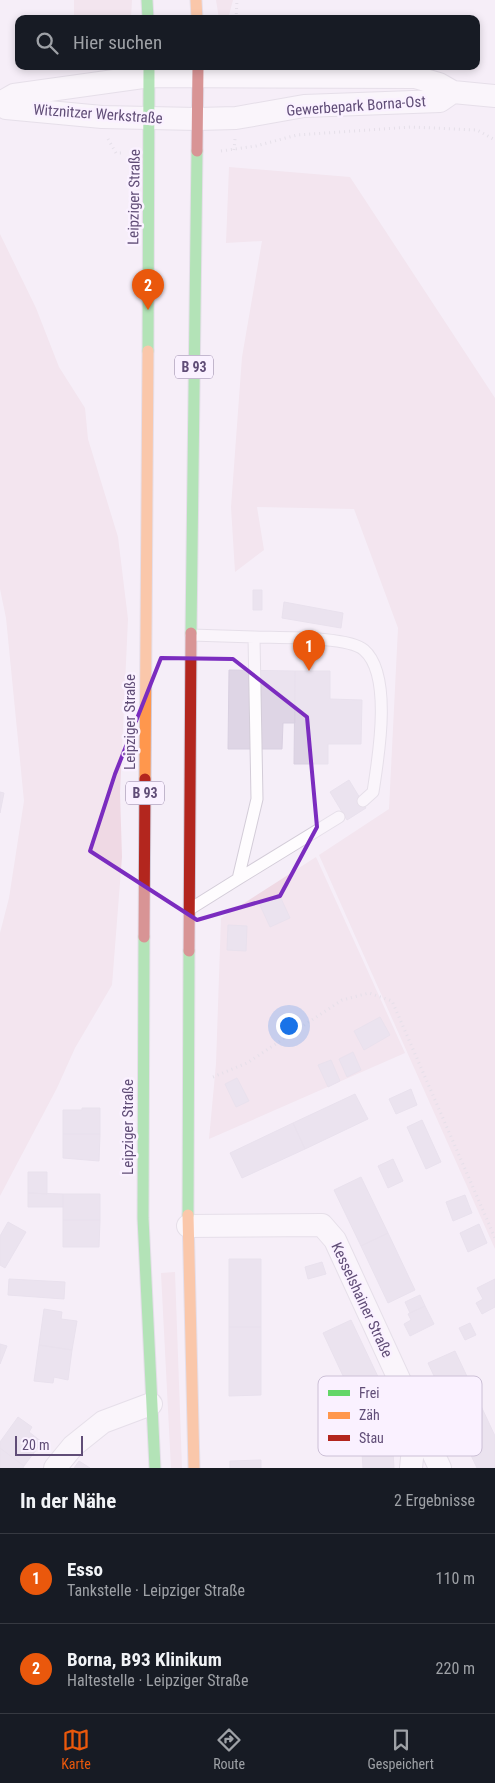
<!DOCTYPE html>
<html lang="de">
<meta charset="utf-8">
<style>
:root{--surface:#171b24;--page:#20242c;--text:#f1f3f6;--muted:#9ea1a6;--line:#363941;--accent:#ea580c}
body{margin:0;font-family:"Roboto Condensed",sans-serif;background:var(--page);color:var(--text)}
.scale{position:absolute;left:15px;bottom:12px;width:68px;box-sizing:border-box;padding-left:5px;border:2px solid #604d77;border-top:0;font-size:14px;line-height:18px;white-space:nowrap;color:#604d77;-webkit-text-stroke:4px #faf1ff;paint-order:stroke}
.you{position:absolute;left:288px;top:1025px;width:18px;height:18px;margin:-12px;border:4px solid #fff;border-radius:50%;background:#1a73e8;box-shadow:0 0 0 8px #1a73e833}
.badge{display:grid;place-items:center;width:32px;height:32px;border-radius:50%;background:var(--accent);color:#fff;font-size:16px;font-weight:700}
.pin{position:absolute;translate:-50% -41px;filter:drop-shadow(0 1px 2px #0008)}
.pin::after{content:'';position:absolute;top:26px;width:18px;height:15px;background:inherit;clip-path:polygon(0 0,100% 0,50% 100%)}
.list{margin:0;padding:0;list-style:none}
h2{display:flex;justify-content:space-between;align-items:center;height:65px;margin:0;padding:0 20px;font-size:21px}
h2 small{font-size:16px;font-weight:400;color:var(--muted)}
.list li{display:grid;grid-template-columns:32px 1fr auto;gap:15px;align-items:center;box-sizing:border-box;height:90px;padding:0 20px;border-top:1px solid var(--line)}
.list b{display:block;font-size:19px;white-space:nowrap}
.list p{margin:0;font-size:16px;white-space:nowrap;color:var(--muted)}
.list em{font-size:16px;font-style:normal;color:var(--muted)}
.icon{flex:none;width:28px;height:28px;fill:none;stroke:currentColor;stroke-width:2;stroke-linecap:round;stroke-linejoin:round}
.map{position:relative;flex:none;width:495px;height:1468px;overflow:hidden}
.search{position:absolute;background:var(--surface);box-shadow:0 2px 8px #0003;left:15px;right:15px;top:15px;height:55px;display:flex;align-items:center;gap:12px;box-sizing:border-box;padding:0 18px;border-radius:10px;color:var(--muted);font-size:19px}
.sheet{height:245px;background:var(--surface)}
nav{display:flex;justify-content:space-around;align-items:center;box-sizing:border-box;height:70px;border-top:1px solid var(--line);background:var(--surface);font-size:14px;color:var(--muted)}
nav a{display:grid;justify-items:center;gap:2px}
nav .on{color:var(--accent)}
.map>svg:first-child{display:block}
.green{fill:#efd9e4}
.building{fill:#ded5e5;stroke:#d9d0e1}
.lines{fill:none;stroke-linecap:round;stroke-linejoin:round}
.lane-casing{stroke:#d3ccd8;stroke-width:13}
.street-casing{stroke:#d3ccd8;stroke-width:24}
.fast-casing{stroke:#d2cbd9;stroke-width:13}
.slow-casing{stroke:#d2cbd9;stroke-width:13}
.jam-casing{stroke:#d2cbd9;stroke-width:13}
.path{stroke:#d2cdd8;stroke-width:3;stroke-dasharray:1 4;stroke-linecap:butt}
.lane{stroke:#fefcfe;stroke-width:11}
.street{stroke:#fefcfe;stroke-width:22}
.fast{stroke:#63d668;stroke-width:11}
.slow{stroke:#ff974d;stroke-width:11}
.jam{stroke:#b3261e;stroke-width:11}
.marked{fill:none;stroke:#7b2cbf;stroke-width:4;stroke-linejoin:round}
.labels{text-anchor:middle;dominant-baseline:central;stroke-width:5;stroke-linejoin:round;paint-order:stroke}
.shield{fill:#faf1ff;stroke:#8e7ea0;stroke-width:1}
.shield-label{font-size:14px;font-weight:bold;fill:#604d77}
.street-label{font-size:15px;fill:#604d77;stroke:#faf1ff}
.key{fill:#faf1ff;stroke:#ccc0d6;stroke-width:1}
.key-label{font-size:14px;fill:#604d77}
</style>
<div class="map">
<svg width="495" height="1468" viewBox="0 0 495 1468">
<rect width="100%" height="100%" fill="#f5eef8"/>
<path class="green" d="M74 0H132L131 19H74Z
M216 0H233L228 19H219Z
M229 167 350 177 495 398V1249L319 855 389 809 398 628 354 509 257 507 264 550 235 572 231 507 242 357 262 241 226 243Z
M0 234 36 308 59 367 85 408 88 439 118 537 128 619 120 793 122 857 112 985 75 1048 57 1088 0 1196V933L9 898 24 801 6 618 0 589Z
M316 857 405 1053 209 1139 216 1064 221 918Z
M175 1272 182 1468H171L161 1273Z"/>
<path class="building" d="M253 590H262V610H253Z
M284 602 343 613 341 628 282 618Z
M229 670 295 671V723H283L282 749H228Z
M295 671H330V699L362 700 361 744H328V764H294Z
M349 780 366 808 347 820 330 792Z
M0 792 4 793 0 813Z
M279 894 290 918 270 927 259 903Z
M228 925 247 926 246 951 227 950Z
M380 1017 390 1035 364 1050 354 1031Z
M353 1052 361 1070 347 1077 339 1059Z
M331 1060 340 1081 328 1087 318 1065Z
M237 1078 249 1101 236 1107 225 1084Z
M411 1089 417 1105 396 1114 389 1099Z
M355 1094 368 1119 305 1149 293 1123Z
M82 1108H100V1134H63V1110H82Z
M422 1120 441 1162 426 1169 407 1127Z
M293 1123 305 1149 242 1178 230 1153Z
M63 1134H100L99 1161 63 1158Z
M393 1159 403 1181 388 1188 378 1166Z
M28 1172H47V1194L28 1193Z
M361 1177 388 1233 361 1246 334 1190Z
M28 1193 63 1194V1207H28Z
M63 1194H100V1220H63Z
M465 1195 472 1213 453 1221 446 1202Z
M63 1220H100L99 1247H63Z
M8 1222 26 1232 5 1268 0 1265V1236Z
M479 1224 487 1243 468 1252 460 1233Z
M388 1233 415 1290 388 1303 361 1246Z
M229 1259H261V1327H229Z
M322 1262 326 1274 308 1279 305 1267Z
M9 1279 65 1282 64 1299 8 1295Z
M495 1279V1307L482 1314 476 1303 483 1299 477 1288Z
M420 1295 425 1306 410 1313 405 1302Z
M425 1306 434 1324 410 1336 404 1324 411 1320 408 1314Z
M44 1309 62 1312 61 1319 77 1321 72 1350 39 1345Z
M351 1320 380 1381 352 1395 323 1333Z
M470 1323 476 1335 465 1340 459 1328Z
M229 1327H261V1395L229 1396Z
M0 1344 7 1346 0 1364Z
M39 1345 72 1350 68 1380 54 1377 53 1383 34 1381Z
M455 1351 481 1406 454 1419 428 1363Z
M481 1406 495 1436V1468H477L454 1419Z
M18 1417 32 1427 29 1432 42 1442 24 1466 0 1448V1442Z
M392 1435 394 1468H363L361 1437Z
M0 1448 24 1466 23 1468H0Z
M261 1460V1468H230V1461Z
M79 1461 90 1468H74Z"/>
<g class="lines">
<defs>
<path id="lane" d="M254 637C277 638 348 636 364 650 393 675 378 759 373 792L363 801
M238 879 339 817
M190 909 238 879 257 799 254 637 191 635"/>
<path id="street" d="M0 103 14 95 150 76 415 77 439 84 453 92 495 96
M1 103 6 108 102 117 197 119 236 118 304 106 440 101 453 92
M188 1226 322 1225 335 1240 440 1468
M55 1468 73 1446 103 1422 151 1404
M411 1468 416 1419"/>
<path id="fast" d="M147 0 148 19
M148 351 149 66
M191 633 197 151
M144 937 143 1218 155 1468
M188 1215 189 951"/>
<path id="slow" d="M196 0 197 19
M145 779 148 351
M188 1215 194 1468"/>
<path id="jam" d="M197 151 198 66
M144 937 145 779
M189 951 191 633"/>
</defs>
<use href="#lane" class="lane-casing"/>
<use href="#street" class="street-casing"/>
<use href="#fast" class="fast-casing"/>
<use href="#slow" class="slow-casing"/>
<use href="#jam" class="jam-casing"/>
<path class="path" d="M236 19 237 0
M108 139 116 153H124
M234 150 235 139
M221 151 256 146 297 135 411 127 477 130 495 140
M213 1077 247 1063 342 1000 369 993 392 1001 495 1238"/>
<use href="#lane" class="lane"/>
<use href="#street" class="street"/>
<use href="#fast" class="fast"/>
<use href="#slow" class="slow"/>
<use href="#jam" class="jam"/>
</g>
<path d="M0 0H495V1468H0ZM161 658 233 659 307 717 317 827 280 896 197 920 90 851 115 774Z" fill="#f5eef8" fill-opacity=".55" fill-rule="evenodd"/>
<path class="marked" d="M161 658 233 659 307 717 317 827 280 896 197 920 90 851 115 774Z"/>
<g class="labels">
<g class="shield">
<rect x="175" y="355.5" width="38" height="23" rx="4"/>
<rect x="126" y="781.5" width="38" height="23" rx="4"/>
</g>
<g class="shield-label">
<text x="194" y="367">B 93</text>
<text x="145" y="793">B 93</text>
</g>
<g class="street-label">
<text transform="translate(356 106) rotate(-4)">Gewerbepark Borna-Ost</text>
<text transform="translate(98 114) rotate(4)">Witznitzer Werkstraße</text>
<text transform="translate(134 197) rotate(-89)">Leipziger Straße</text>
<text transform="translate(130 722) rotate(-90)">Leipziger Straße</text>
<text transform="translate(128 1127) rotate(-90)">Leipziger Straße</text>
<text transform="translate(362 1300) rotate(65)">Kesselshainer Straße</text>
</g>
</g>
<rect x="318" y="1376" width="164" height="80" rx="8" class="key"/>
<rect x="328" y="1390" width="22" height="6" fill="#63d668"/>
<rect x="328" y="1412" width="22" height="7" fill="#ff974d"/>
<rect x="328" y="1435" width="22" height="6" fill="#b3261e"/>
<g class="key-label">
<text x="359" y="1398">Frei</text>
<text x="359" y="1420">Zäh</text>
<text x="359" y="1443">Stau</text>
</g>
</svg>
<div class="scale">20 m</div>
<div class="you"></div>
<div class="pin badge" style="left:309px;top:671px">1</div>
<div class="pin badge" style="left:148px;top:310px">2</div>
<div class="search"><svg class="icon" aria-label="search" viewBox="0 0 24 24"><circle cx="10" cy="10" r="6"/><path d="M15 15l6 6"/></svg>Hier suchen</div>
</div>
<section class="sheet">
<h2>In der Nähe<small>2 Ergebnisse</small></h2>
<ul class="list">
<li><span class="badge">1</span><div><b>Esso</b><p>Tankstelle · Leipziger Straße</p></div><em>110 m</em></li>
<li><span class="badge">2</span><div><b>Borna, B93 Klinikum</b><p>Haltestelle · Leipziger Straße</p></div><em>220 m</em></li>
</ul>
</section>
<nav>
<a class="on"><svg class="icon" aria-label="map" viewBox="0 0 24 24"><path d="M3 6l6-2 6 2 6-2v14l-6 2-6-2-6 2zM9 4v14M15 6v14"/></svg>Karte</a>
<a><svg class="icon" aria-label="directions" viewBox="0 0 24 24"><path d="M12 3l9 9-9 9-9-9zM9 14v-3h6M13 9l2 2-2 2"/></svg>Route</a>
<a><svg class="icon" aria-label="saved" viewBox="0 0 24 24"><path d="M7 4h10v16l-5-4-5 4z"/></svg>Gespeichert</a>
</nav>
